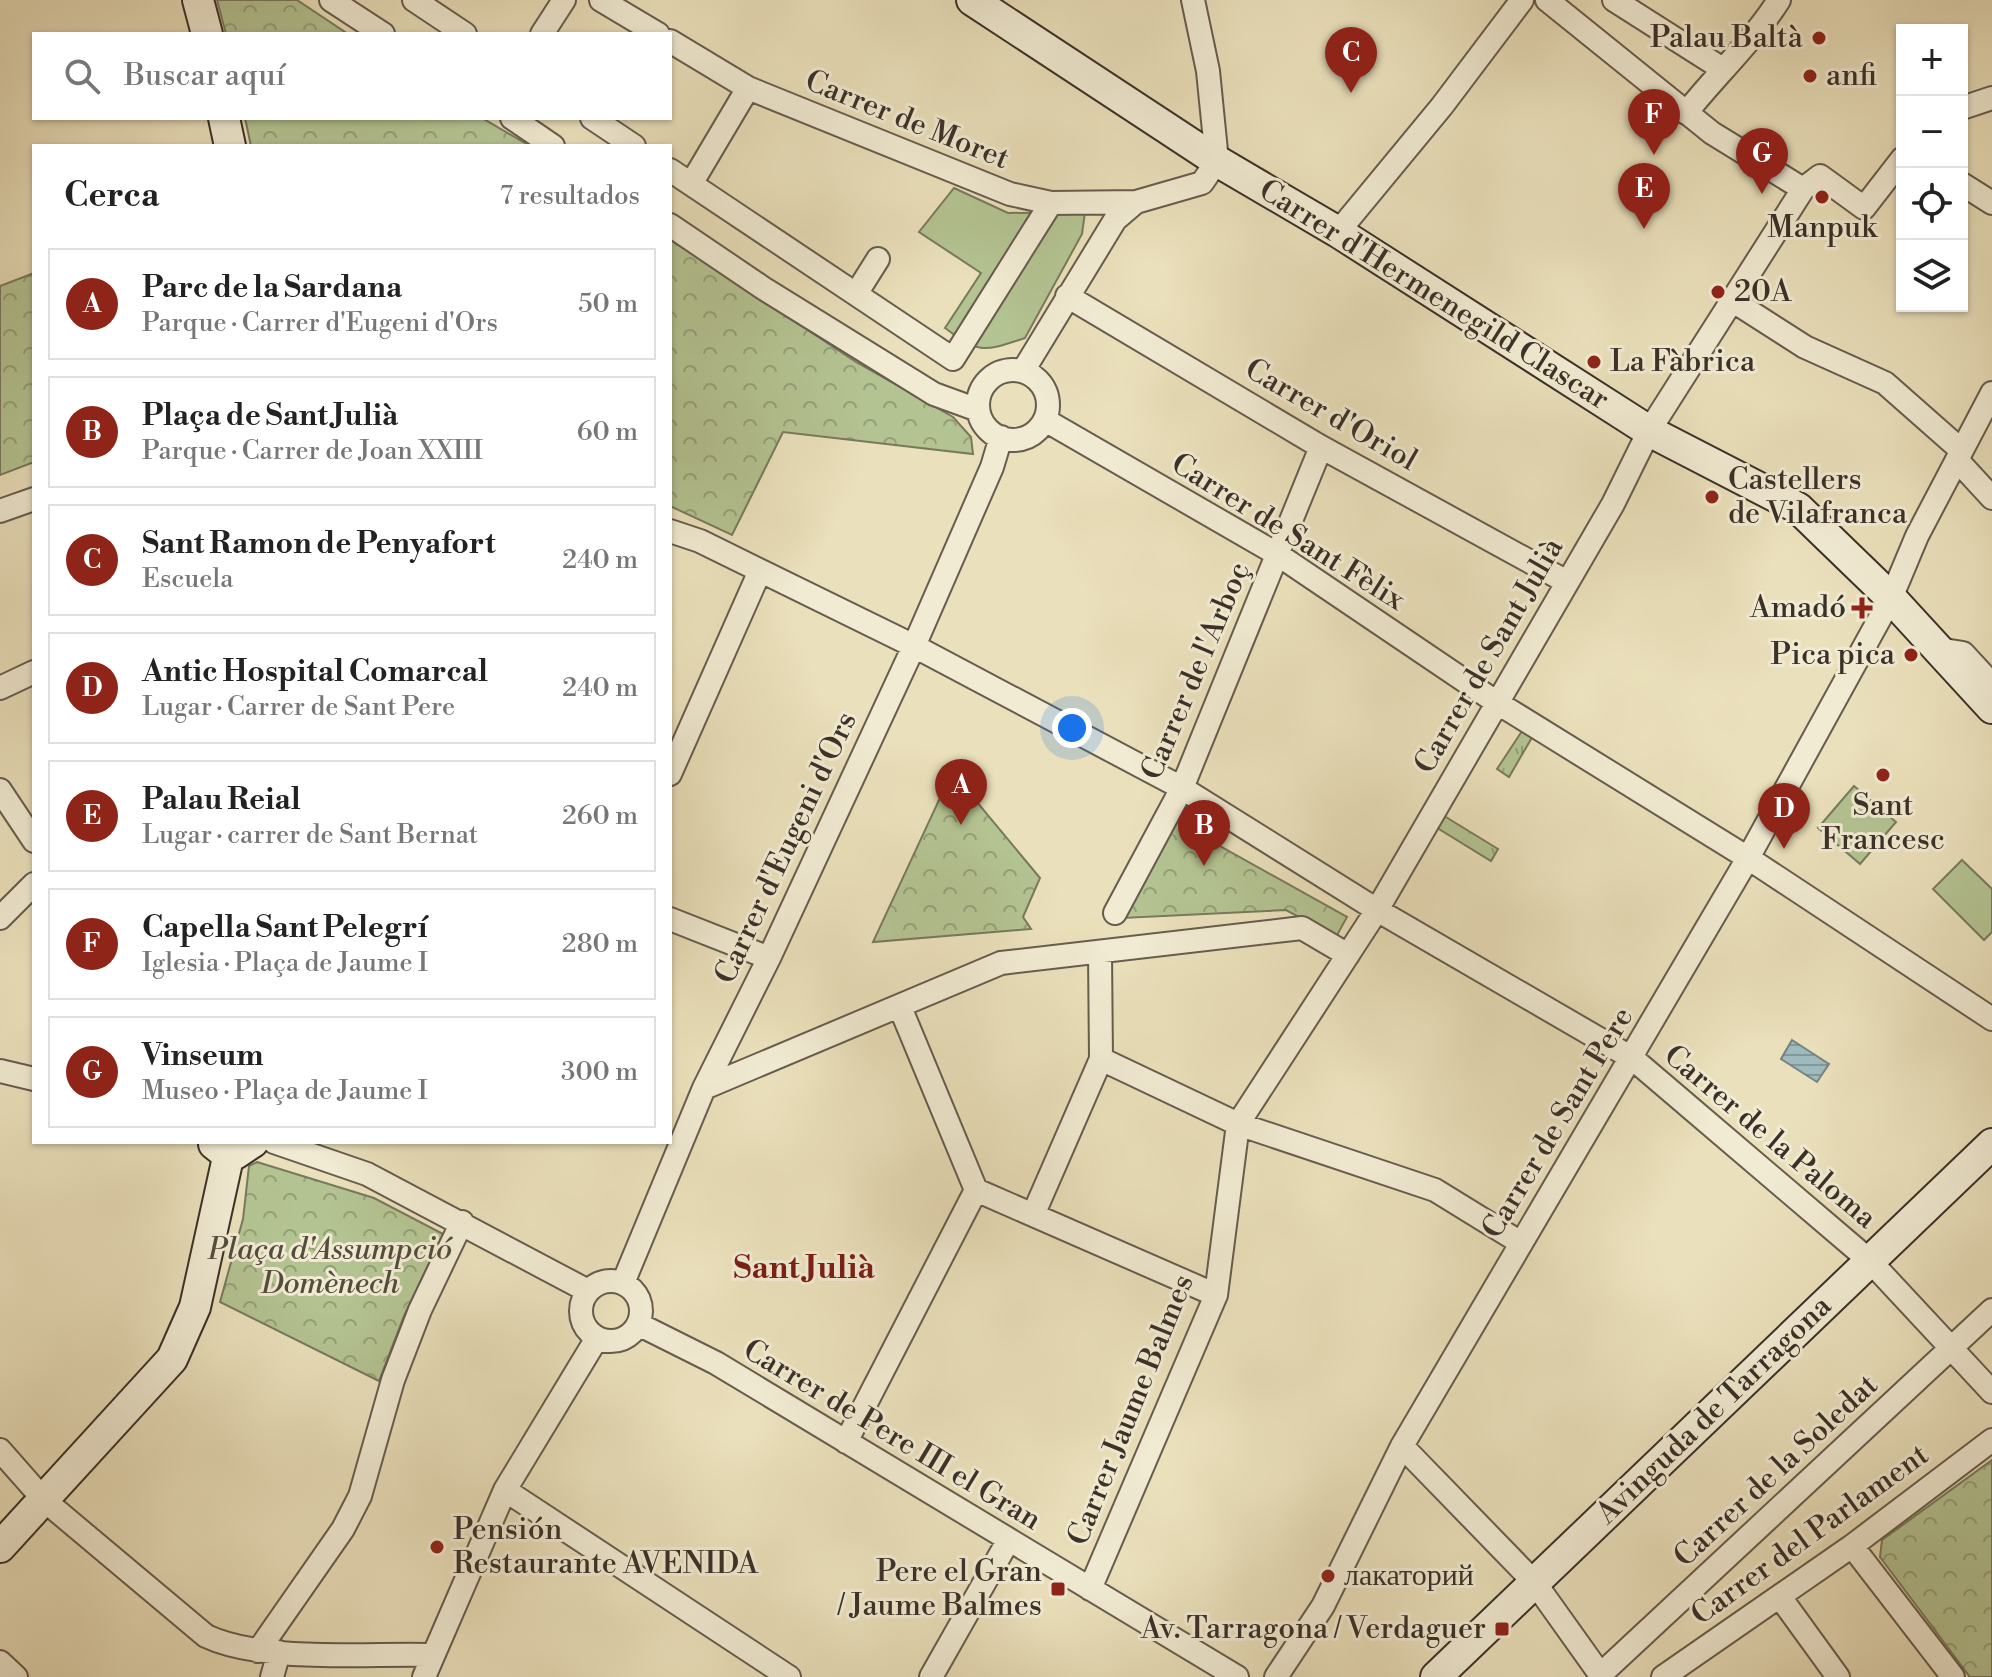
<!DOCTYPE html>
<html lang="es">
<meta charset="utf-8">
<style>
:root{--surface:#fff;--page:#f6f6f6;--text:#222;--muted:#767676;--line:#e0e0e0;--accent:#8f2418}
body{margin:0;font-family:"Libre Bodoni",serif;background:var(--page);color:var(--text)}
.controls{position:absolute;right:24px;top:24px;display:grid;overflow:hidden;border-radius:0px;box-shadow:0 2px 6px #0004}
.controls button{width:72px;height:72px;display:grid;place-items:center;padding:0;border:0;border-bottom:2px solid var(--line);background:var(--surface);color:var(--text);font:40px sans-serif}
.you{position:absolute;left:1072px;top:728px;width:28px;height:28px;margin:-20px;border:6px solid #fff;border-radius:50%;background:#1a73e8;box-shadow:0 0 0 12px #1a73e833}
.badge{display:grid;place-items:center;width:52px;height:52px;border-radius:50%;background:var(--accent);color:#fff;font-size:26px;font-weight:700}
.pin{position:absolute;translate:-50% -66px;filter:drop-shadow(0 2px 4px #0008)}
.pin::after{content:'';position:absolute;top:42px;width:28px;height:24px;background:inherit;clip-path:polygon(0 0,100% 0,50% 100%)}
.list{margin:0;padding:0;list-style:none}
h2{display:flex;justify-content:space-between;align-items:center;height:104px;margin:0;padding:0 32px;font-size:34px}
h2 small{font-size:26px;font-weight:400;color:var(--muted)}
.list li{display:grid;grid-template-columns:52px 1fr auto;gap:24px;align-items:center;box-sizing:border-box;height:112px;margin:0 16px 16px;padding:0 16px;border:2px solid var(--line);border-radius:0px}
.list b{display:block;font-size:30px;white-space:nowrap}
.list p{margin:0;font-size:26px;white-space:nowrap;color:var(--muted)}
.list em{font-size:26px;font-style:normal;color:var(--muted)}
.icon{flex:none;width:44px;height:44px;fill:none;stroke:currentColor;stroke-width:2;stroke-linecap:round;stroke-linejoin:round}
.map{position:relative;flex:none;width:1992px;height:1677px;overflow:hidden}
.search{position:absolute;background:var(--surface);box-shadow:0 2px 6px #0004;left:32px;top:32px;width:640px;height:88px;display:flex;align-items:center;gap:20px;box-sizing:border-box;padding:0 28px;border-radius:0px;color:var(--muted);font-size:30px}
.panel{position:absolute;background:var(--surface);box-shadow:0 2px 6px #0004;left:32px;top:144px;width:640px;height:1000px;border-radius:0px}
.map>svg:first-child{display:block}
.grass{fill:url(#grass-tufts);stroke:#787a5d;stroke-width:2}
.forest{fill:url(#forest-crowns);stroke:#787a5d;stroke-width:2}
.garden{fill:#b4c392;stroke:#787a5d;stroke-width:2}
.water{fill:url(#water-rules);stroke:#768381;stroke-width:2}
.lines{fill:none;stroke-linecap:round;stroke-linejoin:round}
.street-casing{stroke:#675c4d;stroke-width:26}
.secondary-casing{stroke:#3b3028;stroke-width:34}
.street{stroke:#f1ebd3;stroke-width:22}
.secondary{stroke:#f1ebd3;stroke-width:30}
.poi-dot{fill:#8f2418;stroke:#f1ebd3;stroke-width:3}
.labels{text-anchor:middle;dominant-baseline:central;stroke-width:6;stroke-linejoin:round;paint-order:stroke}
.poi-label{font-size:30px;fill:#3b3028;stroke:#f1ebd3;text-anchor:start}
.street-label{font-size:30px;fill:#3b3028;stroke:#f1ebd3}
.park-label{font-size:30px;font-style:italic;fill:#534d3d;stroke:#f1ebd3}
.neighbourhood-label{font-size:32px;font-weight:bold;fill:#7a1f14;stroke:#f1ebd3}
</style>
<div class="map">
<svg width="1992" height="1677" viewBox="0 0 1992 1677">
<defs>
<pattern id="grass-tufts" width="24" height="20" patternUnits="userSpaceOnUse" patternTransform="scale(2)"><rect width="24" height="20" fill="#b4c392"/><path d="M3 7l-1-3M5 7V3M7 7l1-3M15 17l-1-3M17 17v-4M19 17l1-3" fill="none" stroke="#949f77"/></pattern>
<pattern id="forest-crowns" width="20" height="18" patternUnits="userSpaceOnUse" patternTransform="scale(2)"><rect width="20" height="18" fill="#b4c392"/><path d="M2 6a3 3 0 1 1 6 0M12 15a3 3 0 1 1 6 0" fill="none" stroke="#949f77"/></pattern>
<pattern id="water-rules" width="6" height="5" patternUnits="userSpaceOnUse" patternTransform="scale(2)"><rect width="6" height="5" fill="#9ebabc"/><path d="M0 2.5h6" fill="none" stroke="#829899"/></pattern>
</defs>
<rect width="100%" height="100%" fill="#eae0bb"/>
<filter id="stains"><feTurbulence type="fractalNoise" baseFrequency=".0025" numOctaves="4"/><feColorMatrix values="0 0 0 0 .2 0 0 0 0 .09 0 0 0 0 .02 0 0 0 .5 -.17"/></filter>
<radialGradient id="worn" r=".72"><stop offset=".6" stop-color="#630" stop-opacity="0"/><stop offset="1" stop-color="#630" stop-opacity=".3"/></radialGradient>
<path class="grass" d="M1524 728 1534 734 1509 777 1497 769Z
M1441 814 1498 849 1491 861 1434 826Z"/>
<path class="forest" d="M217 0H297L348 34H226Z
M245 118H482L530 146H251Z
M670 239 856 362 953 417 971 437 973 454 783 432 732 535 670 506Z
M34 273V462L0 475V286Z
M952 772 1040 878 1023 917 1031 929 873 942Z
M1177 822 1347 917 1336 937 1286 910 1123 918Z
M257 1162 374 1198 443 1234 404 1316 379 1381 220 1302 243 1219 249 1166Z
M1992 1460V1677H1970L1880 1557 1882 1540Z"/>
<path class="garden" d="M954 188 1008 213 1085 212 1082 234 1025 338C984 351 981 355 945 328L981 273 919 232Z
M1854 786 1896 822 1860 864 1818 828Z
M1962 860 1992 889V932L1984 940 1933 889Z"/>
<path class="water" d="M1792 1040 1829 1064 1817 1082 1781 1059Z"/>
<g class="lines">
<defs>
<path id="street" d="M331 0 383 34
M414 0 465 34
M601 0 658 34
M1547 0 1712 133 1803 189
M1614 0 1721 68
M542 34 564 0
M670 41 748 88 1010 194 1051 203 1136 202
M1962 108 1992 98
M1686 113C1717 74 1753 41 1779 0
M512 118 553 146
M592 118 634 146
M670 170 953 359 1051 203
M691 184 748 88
M1962 184 1992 203
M670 225 763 288 934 394 978 410
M1338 232 1442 106 1522 0
M856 294 878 259
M1067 296 1321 447 1567 582
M1730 299 1805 347 1885 383 1961 450
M978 405a35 35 0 1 1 70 0a35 35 0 1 1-70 0Z
M1023 371 1115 220 1136 202 1202 183 1217 161 1208 71 1193 0
M1045 420 1277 554 1496 702 1748 858 1992 1019
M1957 460 1992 498
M0 511 34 499
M670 531 700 541 914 646 1182 788 1377 910 1632 1058 1870 1261 1992 1392
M1938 649 1963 653 1987 679
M0 688 34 672
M670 774 759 573
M0 790 34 841
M1115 913 1182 788 1321 447
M0 918 34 884
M670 919 769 958
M900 1007 976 1190 1216 1295
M1101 1059 1238 1124 1435 1190 1521 1243
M0 1071 34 1079
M704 1088 1001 963 1302 928 1348 955
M274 1142 367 1174 588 1291
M1033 1215 1101 1059 1100 952
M581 1311a30 30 0 1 1 60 0a30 30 0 1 1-60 0Z
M623 1283 704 1088 769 958 914 646 992 467 1001 437
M638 1324 716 1363 1237 1677
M846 1442 976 1190
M1402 1446 1535 1583 1602 1677
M0 1450 44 1500 206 1636C264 1663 366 1653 432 1655
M505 1490 789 1677
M1852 1546 1953 1677
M1090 1589 1216 1295 1238 1124 1377 910 1613 504 1649 431 1803 189 1820 176 1864 208 1902 159
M1780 1597 1838 1677
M258 1651 343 1529 360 1496 393 1380 420 1310 462 1222
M0 1662 16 1677
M1600 1675 1992 1310
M272 1677 279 1652
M424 1677 505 1490 597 1338
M931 1677 1008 1541
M1276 1677 1323 1606 1402 1446 1748 858 1891 598 1917 536 1992 393
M1663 1677 1852 1546 1992 1440"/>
<path id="secondary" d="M198 0 207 34
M972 0 1217 161 1338 232 1649 431 1798 508 1891 598 1992 708
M224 118 230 146
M214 1144 224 1152 235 1154 253 1142
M0 1547 172 1359 195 1307 229 1153
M1436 1677 1992 1144"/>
</defs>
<use href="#street" class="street-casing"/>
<use href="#secondary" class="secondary-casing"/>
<use href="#street" class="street"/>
<use href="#secondary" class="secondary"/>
</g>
<g class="poi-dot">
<circle cx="1819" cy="38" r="8"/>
<circle cx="1810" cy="76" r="8"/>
<circle cx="1822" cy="197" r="8"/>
<circle cx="1718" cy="292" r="8"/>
<circle cx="1594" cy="362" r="8"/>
<circle cx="1712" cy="497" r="8"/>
<path d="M1858 596h8v8h8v8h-8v8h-8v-8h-8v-8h8z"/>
<circle cx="1911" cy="655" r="8"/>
<circle cx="1883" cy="775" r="8"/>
<circle cx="437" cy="1547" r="8"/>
<circle cx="1328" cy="1576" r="8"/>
<rect x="1050" y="1581" width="16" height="16" rx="4"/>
<rect x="1494" y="1621" width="16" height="16" rx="4"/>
</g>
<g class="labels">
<g class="poi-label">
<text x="1803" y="38" text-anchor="end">Palau Baltà</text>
<text x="1826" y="76">anfi</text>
<text x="1822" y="228" text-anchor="middle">Manpuk</text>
<text x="1734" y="292">20A</text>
<text x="1610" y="362">La Fàbrica</text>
<text x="1728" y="480">Castellers<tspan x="1728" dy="34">de Vilafranca</tspan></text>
<text x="1846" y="608" text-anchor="end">Amadó</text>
<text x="1895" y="655" text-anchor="end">Pica pica</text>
<text x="1883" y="806" text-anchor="middle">Sant<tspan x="1883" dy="34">Francesc</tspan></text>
<text x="453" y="1530">Pensión<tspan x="453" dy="34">Restaurante AVENIDA</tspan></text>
<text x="1042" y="1572" text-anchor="end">Pere el Gran<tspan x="1042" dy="34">/ Jaume Balmes</tspan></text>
<text x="1344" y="1576">лакаторий</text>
<text x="1486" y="1629" text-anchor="end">Av. Tarragona / Verdaguer</text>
</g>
<g class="street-label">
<text transform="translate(907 120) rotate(22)">Carrer de Moret</text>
<text transform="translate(1434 295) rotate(32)">Carrer d'Hermenegild Clascar</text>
<text transform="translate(1331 415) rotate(30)">Carrer d'Oriol</text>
<text transform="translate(1288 532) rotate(32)">Carrer de Sant Fèlix</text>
<text transform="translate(1489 656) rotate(-60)">Carrer de Sant Julià</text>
<text transform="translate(1196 671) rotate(-67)">Carrer de l'Arboç</text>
<text transform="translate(786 848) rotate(-65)">Carrer d'Eugeni d'Ors</text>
<text transform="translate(1558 1123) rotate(-59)">Carrer de Sant Pere</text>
<text transform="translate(1770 1137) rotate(40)">Carrer de la Paloma</text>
<text transform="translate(1131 1410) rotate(-68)">Carrer Jaume Balmes</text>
<text transform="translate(1714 1410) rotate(-44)">Avinguda de Tarragona</text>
<text transform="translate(892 1435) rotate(31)">Carrer de Pere III el Gran</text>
<text transform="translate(1776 1471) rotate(-43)">Carrer de la Soledat</text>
<text transform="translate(1810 1535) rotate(-36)">Carrer del Parlament</text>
</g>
<g class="park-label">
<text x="330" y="1250">Plaça d'Assumpció<tspan x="330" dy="34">Domènech</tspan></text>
</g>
<g class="neighbourhood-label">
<text x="804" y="1268">Sant Julià</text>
</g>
</g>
<rect width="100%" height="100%" filter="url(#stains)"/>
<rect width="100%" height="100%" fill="url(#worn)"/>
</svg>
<div class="controls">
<button>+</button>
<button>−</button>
<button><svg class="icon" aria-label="locate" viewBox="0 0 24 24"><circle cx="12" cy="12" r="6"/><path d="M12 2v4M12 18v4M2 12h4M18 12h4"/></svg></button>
<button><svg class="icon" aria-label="layers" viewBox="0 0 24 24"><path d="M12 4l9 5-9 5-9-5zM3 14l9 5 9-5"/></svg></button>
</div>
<div class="you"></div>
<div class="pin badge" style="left:961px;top:825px">A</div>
<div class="pin badge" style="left:1204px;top:866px">B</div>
<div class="pin badge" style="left:1351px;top:93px">C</div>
<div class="pin badge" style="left:1784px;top:849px">D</div>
<div class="pin badge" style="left:1644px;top:229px">E</div>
<div class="pin badge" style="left:1654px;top:155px">F</div>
<div class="pin badge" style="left:1762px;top:194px">G</div>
<div class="search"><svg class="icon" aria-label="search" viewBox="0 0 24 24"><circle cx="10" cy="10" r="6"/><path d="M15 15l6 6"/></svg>Buscar aquí</div>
<section class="panel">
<h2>Cerca<small>7 resultados</small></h2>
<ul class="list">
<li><span class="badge">A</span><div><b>Parc de la Sardana</b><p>Parque · Carrer d'Eugeni d'Ors</p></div><em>50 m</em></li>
<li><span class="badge">B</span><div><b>Plaça de Sant Julià</b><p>Parque · Carrer de Joan XXIII</p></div><em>60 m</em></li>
<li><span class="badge">C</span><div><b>Sant Ramon de Penyafort</b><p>Escuela</p></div><em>240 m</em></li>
<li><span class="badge">D</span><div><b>Antic Hospital Comarcal</b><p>Lugar · Carrer de Sant Pere</p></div><em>240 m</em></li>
<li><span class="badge">E</span><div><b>Palau Reial</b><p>Lugar · carrer de Sant Bernat</p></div><em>260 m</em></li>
<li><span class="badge">F</span><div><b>Capella Sant Pelegrí</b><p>Iglesia · Plaça de Jaume I</p></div><em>280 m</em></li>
<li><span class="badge">G</span><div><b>Vinseum</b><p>Museo · Plaça de Jaume I</p></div><em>300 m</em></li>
</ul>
</section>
</div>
